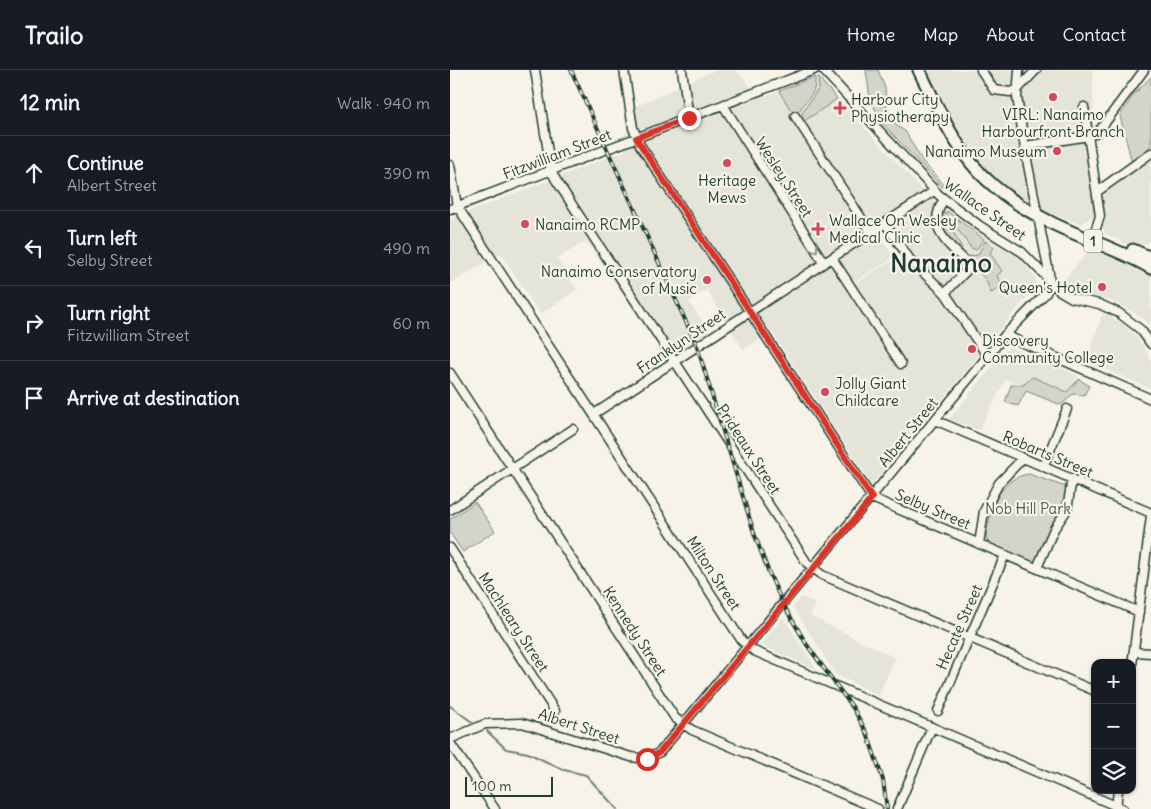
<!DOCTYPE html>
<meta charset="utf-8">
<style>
:root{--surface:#171b24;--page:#20242c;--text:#f1f3f6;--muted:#9ea1a6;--line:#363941}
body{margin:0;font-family:Delius,sans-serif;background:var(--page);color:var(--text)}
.controls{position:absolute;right:15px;bottom:15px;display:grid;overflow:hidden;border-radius:10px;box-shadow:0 1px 4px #0004}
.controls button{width:45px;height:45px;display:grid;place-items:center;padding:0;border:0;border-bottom:1px solid var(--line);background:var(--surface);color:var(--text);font:25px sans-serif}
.scale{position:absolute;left:15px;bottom:12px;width:88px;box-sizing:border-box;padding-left:5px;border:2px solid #1f3d34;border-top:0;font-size:14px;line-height:18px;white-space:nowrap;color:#1f3d34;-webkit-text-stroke:4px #f7f3e8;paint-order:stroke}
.stop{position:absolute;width:15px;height:15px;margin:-11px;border:4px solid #d93025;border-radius:50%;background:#fff}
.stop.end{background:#d93025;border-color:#fff;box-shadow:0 1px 5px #0008}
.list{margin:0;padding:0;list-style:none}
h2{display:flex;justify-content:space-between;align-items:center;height:65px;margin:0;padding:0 20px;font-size:21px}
h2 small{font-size:16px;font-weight:400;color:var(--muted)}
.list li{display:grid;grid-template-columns:32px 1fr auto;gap:15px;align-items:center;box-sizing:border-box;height:75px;padding:0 20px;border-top:1px solid var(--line)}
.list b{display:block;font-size:19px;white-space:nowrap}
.list p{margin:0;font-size:16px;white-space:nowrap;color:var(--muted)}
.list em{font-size:16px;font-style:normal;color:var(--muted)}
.icon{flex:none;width:28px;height:28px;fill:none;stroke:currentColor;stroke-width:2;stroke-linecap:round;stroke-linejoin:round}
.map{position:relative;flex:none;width:701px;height:739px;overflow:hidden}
header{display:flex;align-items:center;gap:30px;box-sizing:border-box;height:70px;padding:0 25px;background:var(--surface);border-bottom:1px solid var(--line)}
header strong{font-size:24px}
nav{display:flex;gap:28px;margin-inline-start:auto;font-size:18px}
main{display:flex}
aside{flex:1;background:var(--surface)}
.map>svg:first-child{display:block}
.built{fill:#e5e4d9;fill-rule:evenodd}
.green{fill:#d3d5ca;stroke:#79897f}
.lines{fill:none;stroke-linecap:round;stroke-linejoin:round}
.stream{stroke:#6f8077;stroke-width:2}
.minor-casing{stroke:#1f3d34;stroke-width:11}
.highway-casing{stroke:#1f3d34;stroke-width:15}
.minor{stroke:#f7f3e8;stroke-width:8}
.highway{stroke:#f7f3e8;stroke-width:11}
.rail-casing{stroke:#1f3d34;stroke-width:4}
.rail{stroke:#f7f3e8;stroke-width:2;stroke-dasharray:5.5;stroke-linecap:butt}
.oneway{stroke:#8b988e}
.route{stroke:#d93025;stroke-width:6}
.poi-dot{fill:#d1495b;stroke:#f7f3e8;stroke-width:2}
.labels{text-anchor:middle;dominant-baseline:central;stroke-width:4.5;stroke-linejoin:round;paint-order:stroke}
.shield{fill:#f7f3e8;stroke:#60746a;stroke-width:1}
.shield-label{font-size:14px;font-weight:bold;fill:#1f3d34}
.poi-label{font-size:15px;fill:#1f3d34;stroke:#f7f3e8;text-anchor:start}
.street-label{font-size:15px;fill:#1f3d34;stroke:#f7f3e8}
.park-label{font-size:15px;fill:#435b52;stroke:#f7f3e8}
.town-label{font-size:25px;font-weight:bold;fill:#1f3d34;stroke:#f7f3e8}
</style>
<header>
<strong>Trailo</strong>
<nav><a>Home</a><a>Map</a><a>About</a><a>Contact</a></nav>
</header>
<main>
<aside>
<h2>12 min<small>Walk · 940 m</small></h2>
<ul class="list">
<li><svg class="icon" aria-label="ahead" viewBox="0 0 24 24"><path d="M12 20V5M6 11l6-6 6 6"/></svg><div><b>Continue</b><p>Albert Street</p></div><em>390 m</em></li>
<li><svg class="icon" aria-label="left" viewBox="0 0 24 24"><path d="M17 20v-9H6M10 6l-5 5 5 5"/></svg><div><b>Turn left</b><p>Selby Street</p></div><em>490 m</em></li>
<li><svg class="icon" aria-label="right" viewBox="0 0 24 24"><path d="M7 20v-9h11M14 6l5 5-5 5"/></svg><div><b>Turn right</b><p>Fitzwilliam Street</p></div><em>60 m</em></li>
<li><svg class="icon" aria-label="arrive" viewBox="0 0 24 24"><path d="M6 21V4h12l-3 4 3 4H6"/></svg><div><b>Arrive at destination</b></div></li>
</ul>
</aside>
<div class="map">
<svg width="701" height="739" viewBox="0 0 701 739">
<rect width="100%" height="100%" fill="#f7f3e8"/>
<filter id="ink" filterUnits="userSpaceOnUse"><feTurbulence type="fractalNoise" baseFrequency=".02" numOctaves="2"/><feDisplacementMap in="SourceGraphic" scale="10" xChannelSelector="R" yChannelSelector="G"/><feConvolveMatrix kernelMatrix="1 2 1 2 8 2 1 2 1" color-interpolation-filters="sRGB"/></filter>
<g filter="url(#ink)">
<path class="built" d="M265 0H286L310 28 368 7 473 121 523 162 569 187 586 209 587 215 422 415 322 262 293 280 257 220 239 232 259 261 218 289 136 171 107 189 127 220 90 244 51 183 0 214V149L175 81 180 39ZM426 152 450 186 404 214V212L445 187 419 156Z
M475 0H643L644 145 631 154 583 137 526 93Z
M701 85V172L680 176 655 163 650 150 646 124 693 94Z
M643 176 689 196 701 206V258L696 251 678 239 659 230 629 223 613 211Z
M653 243 670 252 686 266 697 282 701 292V319L636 291Z
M559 277 628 305 616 335 556 309 529 360 499 349Z
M351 527 366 534 360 546 445 588 429 625 386 605 343 537Z
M333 547 367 600 311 575Z"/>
<path class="green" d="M416 0H428L435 18 437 38 447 56 455 61 473 92 496 117H492L432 53 420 29Z
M365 7C366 26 359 25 349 41L341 40 329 21Z
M368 7 387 29 353 52 352 43 369 18Z
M701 7V76L682 93 670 46 684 24Z
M492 140V143L496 144 497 141 534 169 526 180 521 178 507 158 502 160 512 178 509 181C492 167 490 161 492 140Z
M535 171 544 177 540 183 552 201 547 206 555 219 550 218 541 223 536 210 525 198 520 186 528 185Z
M583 307 617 322 629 309 639 316 634 325 623 324 611 335 576 321 568 336 555 332 561 315H573Z
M579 404 616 417 619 421 618 431 587 491 584 492 539 474 536 469C539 442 549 407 579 404Z
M25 432 45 461 13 482 0 463V449Z"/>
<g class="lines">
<path class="stream" d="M0 636 22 652
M37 661 56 679 78 683 114 700 136 705 167 739"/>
<defs>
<path id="minor" d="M85 0 101 101 106 110 357 493 372 505 645 621
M174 0 183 58 190 75 422 428 689 542
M232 0 239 48
M373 0 489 125 530 156 572 182 610 221 622 228 649 234 669 243 691 260 701 274
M531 0 544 20 560 22 567 20
M567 20 586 0
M273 35 374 193
M634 37 650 146 644 164
M345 46 421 163
M575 76 639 66 649 61 694 0
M0 95 7 136 292 571 304 581 673 739
M648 121 701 83
M494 129C475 159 499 175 519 194L520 197 495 223
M0 139 364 0
M435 153 461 191 495 223 538 287
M382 188 451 294
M555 265 701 329
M0 303 225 648 242 660 428 739
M144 344 484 121
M485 350 701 443
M594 395 617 339
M0 440 123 359
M529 474 534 441 549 413 573 388
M0 478 105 641
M587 498 604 459 617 440 622 408
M684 582 701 583
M682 595 701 446
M488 641 555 485
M0 669 35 654 72 653 181 687 197 689 210 682 555 265 596 223 600 213 599 203 576 85 567 27 569 0
M0 673 45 739
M447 739 482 657
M666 739 668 720"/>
<path id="highway" d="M469 0C506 76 521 113 600 152 633 169 669 179 701 198
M683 180 701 188"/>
</defs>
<use href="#minor" class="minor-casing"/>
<use href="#highway" class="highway-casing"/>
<use href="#minor" class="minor"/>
<use href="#highway" class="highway"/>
<defs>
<path id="rail" d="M121 0 247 276 304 463 319 503 333 534 357 575 403 638 417 663 433 710 437 739"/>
</defs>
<use href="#rail" class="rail-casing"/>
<use href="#rail" class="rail"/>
</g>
<defs><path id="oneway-chevron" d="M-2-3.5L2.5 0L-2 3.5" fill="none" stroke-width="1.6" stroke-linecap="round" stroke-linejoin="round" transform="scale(1.25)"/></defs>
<use class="oneway" href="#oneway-chevron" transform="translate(365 179) rotate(57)"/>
</g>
<g class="lines" filter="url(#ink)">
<path class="route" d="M197 689 210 682 422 428 186 68 239 48"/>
</g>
<g class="poi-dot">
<circle cx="603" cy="27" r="5"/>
<path d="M387.5 30.5h5v5h5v5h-5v5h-5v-5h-5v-5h5z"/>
<circle cx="607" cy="81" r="5"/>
<circle cx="277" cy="93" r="5"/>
<circle cx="75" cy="154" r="5"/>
<path d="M365.5 151.5h5v5h5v5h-5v5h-5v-5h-5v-5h5z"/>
<circle cx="257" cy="210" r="5"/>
<circle cx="652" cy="217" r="5"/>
<circle cx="522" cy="279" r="5"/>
<circle cx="375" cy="322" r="5"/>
</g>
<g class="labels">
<rect class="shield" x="634" y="159.5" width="18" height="23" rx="4"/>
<g class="shield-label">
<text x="643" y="171">1</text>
</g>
<g class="poi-label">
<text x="401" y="29">Harbour City<tspan x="401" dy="17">Physiotherapy</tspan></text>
<text x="603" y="44" text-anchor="middle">VIRL: Nanaimo<tspan x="603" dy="17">Harbourfront Branch</tspan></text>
<text x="597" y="81" text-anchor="end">Nanaimo Museum</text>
<text x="277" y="110" text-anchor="middle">Heritage<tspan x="277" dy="17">Mews</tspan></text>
<text x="379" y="150">Wallace On Wesley<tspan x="379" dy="17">Medical Clinic</tspan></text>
<text x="85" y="154">Nanaimo RCMP</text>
<text x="247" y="201" text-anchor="end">Nanaimo Conservatory<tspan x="247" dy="17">of Music</tspan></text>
<text x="642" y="217" text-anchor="end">Queen's Hotel</text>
<text x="532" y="270">Discovery<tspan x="532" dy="17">Community College</tspan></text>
<text x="385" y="313">Jolly Giant<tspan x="385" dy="17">Childcare</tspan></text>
</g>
<g class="street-label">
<text transform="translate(107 84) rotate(-21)">Fitzwilliam Street</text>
<text transform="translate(334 107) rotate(57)">Wesley Street</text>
<text transform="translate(535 139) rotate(35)">Wallace Street</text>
<text transform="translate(231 271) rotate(-34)">Franklyn Street</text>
<text transform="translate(458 362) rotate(-51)">Albert Street</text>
<text transform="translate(299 379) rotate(57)">Prideaux Street</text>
<text transform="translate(598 384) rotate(23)">Robarts Street</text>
<text transform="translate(483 439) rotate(23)">Selby Street</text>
<text transform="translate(264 503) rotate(57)">Milton Street</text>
<text transform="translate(64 552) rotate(57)">Machleary Street</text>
<text transform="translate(509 557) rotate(-66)">Hecate Street</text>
<text transform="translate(185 561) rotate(57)">Kennedy Street</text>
<text transform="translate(129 656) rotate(18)">Albert Street</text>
</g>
<g class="park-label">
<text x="578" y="438">Nob Hill Park</text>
</g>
<g class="town-label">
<text x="491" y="193">Nanaimo</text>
</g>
</g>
</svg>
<div class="controls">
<button>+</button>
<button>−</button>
<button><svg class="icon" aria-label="layers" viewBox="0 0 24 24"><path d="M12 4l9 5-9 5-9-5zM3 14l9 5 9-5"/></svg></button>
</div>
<div class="scale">100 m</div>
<div class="stop" style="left:197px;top:689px"></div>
<div class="stop end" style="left:239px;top:48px"></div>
</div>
</main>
